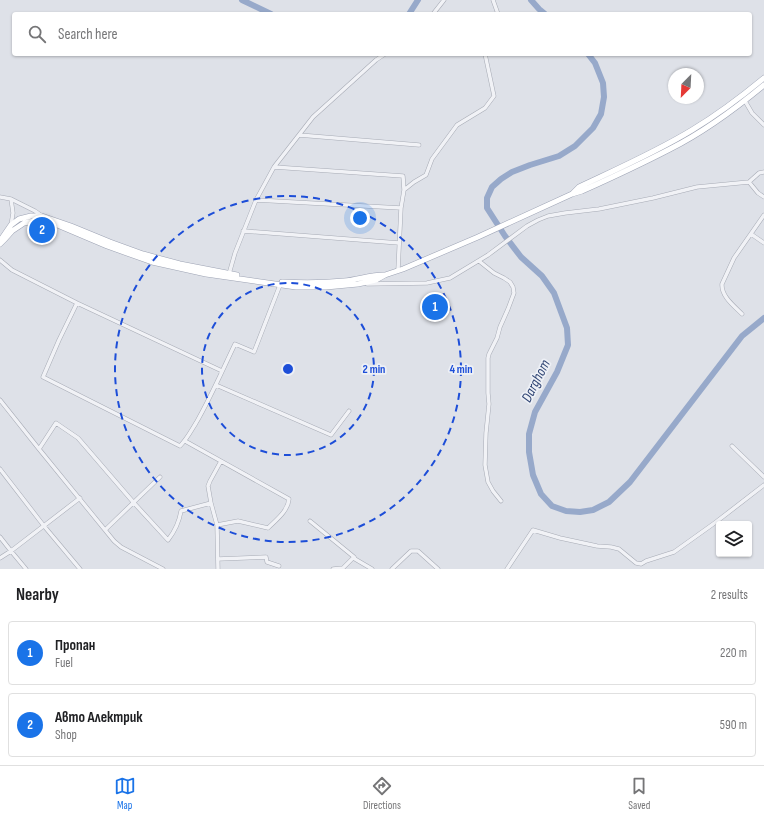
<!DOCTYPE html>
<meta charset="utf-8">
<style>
:root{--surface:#fff;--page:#f6f6f6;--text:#202124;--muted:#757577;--line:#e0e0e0;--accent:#1a73e8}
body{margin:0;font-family:"Sofia Sans Condensed",sans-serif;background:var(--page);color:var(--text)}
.controls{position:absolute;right:12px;bottom:12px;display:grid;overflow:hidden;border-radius:4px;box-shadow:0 1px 3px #0004}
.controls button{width:36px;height:36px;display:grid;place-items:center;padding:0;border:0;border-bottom:1px solid var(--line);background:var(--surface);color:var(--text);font:20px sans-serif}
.compass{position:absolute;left:668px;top:68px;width:36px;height:36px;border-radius:50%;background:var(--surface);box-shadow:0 1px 3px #0004;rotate:204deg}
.you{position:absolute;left:360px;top:218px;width:14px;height:14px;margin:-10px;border:3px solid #fff;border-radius:50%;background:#1a73e8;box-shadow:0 0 0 6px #1a73e833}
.badge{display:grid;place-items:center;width:26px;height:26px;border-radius:50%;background:var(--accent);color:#fff;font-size:13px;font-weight:700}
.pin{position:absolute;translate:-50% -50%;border:2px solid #fff;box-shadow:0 1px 4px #0006}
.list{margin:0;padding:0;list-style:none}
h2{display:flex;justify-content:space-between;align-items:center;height:52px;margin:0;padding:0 16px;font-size:17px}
h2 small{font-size:13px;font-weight:400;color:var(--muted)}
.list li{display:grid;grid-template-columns:26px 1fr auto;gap:12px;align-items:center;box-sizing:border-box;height:64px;margin:0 8px 8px;padding:0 8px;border:1px solid var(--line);border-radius:4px}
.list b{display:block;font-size:15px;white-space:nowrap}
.list p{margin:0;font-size:13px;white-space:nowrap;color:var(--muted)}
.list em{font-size:13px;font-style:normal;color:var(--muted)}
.icon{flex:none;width:22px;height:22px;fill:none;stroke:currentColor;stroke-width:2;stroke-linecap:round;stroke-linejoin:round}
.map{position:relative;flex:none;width:764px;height:569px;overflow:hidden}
.search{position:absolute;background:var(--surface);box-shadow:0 1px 3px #0004;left:12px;right:12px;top:12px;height:44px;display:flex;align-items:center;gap:10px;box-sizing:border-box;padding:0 14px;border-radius:4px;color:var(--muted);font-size:15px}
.sheet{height:196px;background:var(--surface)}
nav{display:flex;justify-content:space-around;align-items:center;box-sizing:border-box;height:56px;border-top:1px solid var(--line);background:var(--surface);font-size:11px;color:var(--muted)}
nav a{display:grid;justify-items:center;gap:2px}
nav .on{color:var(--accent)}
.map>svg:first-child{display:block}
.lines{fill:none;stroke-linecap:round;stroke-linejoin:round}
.river{stroke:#97a9ca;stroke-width:6}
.street-casing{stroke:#a7abb5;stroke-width:4.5}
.primary-casing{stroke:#9da3b4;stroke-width:6}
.street{stroke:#f1f2f6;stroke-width:3.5}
.primary{stroke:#fff;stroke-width:5}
.ring{fill:none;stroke:#1d4ed8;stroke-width:2;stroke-dasharray:7 5}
.labels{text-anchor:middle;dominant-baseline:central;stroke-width:3.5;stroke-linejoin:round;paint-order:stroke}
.water-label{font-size:15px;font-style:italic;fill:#304574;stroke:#edf0f6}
.centre{fill:#1d4ed8;stroke:#edf0f6;stroke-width:2}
.ring-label{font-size:12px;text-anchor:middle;font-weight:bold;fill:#1d4ed8;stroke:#edf0f6;stroke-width:3.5;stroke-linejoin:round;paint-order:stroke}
</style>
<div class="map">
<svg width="764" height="569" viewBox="0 0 764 569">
<rect width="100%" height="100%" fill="#dee1e8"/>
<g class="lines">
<path class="river" d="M242 0 271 14
M531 0 539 9 545 14
M409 14 418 0
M588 54 595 63 603 83 604 97 601 114 593 128 575 146 559 156 530 165 512 172 501 179 492 187 487 198V208L505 236 521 257 542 276 554 293 567 328 568 345 557 372 535 412 529 434V452L533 475 541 494 552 506 566 511 580 512 593 510 609 502 630 482 742 336 764 318"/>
<defs>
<path id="street" d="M493 0 498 14
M433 14 444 0
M745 101 752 113 764 125
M299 135 419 145
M274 167 403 176 404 190
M749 182 758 193 764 197
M0 197 11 199
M256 200 401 208
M11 225 13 213 11 199 35 211 42 216
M243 231 399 243
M751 234 764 243
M0 260 12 270 77 303 222 371
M479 261 494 273 504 278 510 282 513 287 514 293 508 309 500 327 497 338 489 354 488 358V393L489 404 486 433 485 465 488 482 493 491 501 501
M398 270 401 208 404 190 414 182 426 175 432 159 457 125 485 108 494 96 485 54
M229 274 235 253 256 200 274 167 313 117 376 60 385 54
M367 284 427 283 450 278 488 255 527 226 538 220 548 216 565 213 599 209 653 198 697 187 749 182 759 173 764 172
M77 303 59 340 43 377 180 446C187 439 191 431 196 423 211 397 222 371 235 344L254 352 280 285
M742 314C734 306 721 296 722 284L734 258 764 215
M216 385 331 435 349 411
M0 400 39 449 114 541 121 547 163 569
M185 441 289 499C288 511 276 520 268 528L238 521 217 525
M732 446 764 477
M39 449 56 423 78 438 134 503 168 540C175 531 179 523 181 511L211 503
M0 469 44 526 80 569
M310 521 354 557 355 559 372 569
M105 530 160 477
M0 537 11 551 80 498
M0 558 11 551 26 569
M218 559 266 557 267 562 279 566
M218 569 217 525 211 503 208 486 210 481 221 461
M333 569 343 568 354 557
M392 569 411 551H418L438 569
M507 569 533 530 560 538 597 546 611 547 619 549 636 563 641 564 646 561 674 552 716 522 764 485"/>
<path id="primary" d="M573 193 579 187C617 169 656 152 692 130 717 115 741 97 764 78
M0 241 11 225 19 219 31 216H42L71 226 110 242 143 254 180 264 237 275
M0 244 4 240 12 231 24 223 34 221H44L55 224 107 246 152 262 206 274 296 287H326L358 284 376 280 385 275 403 269 478 237 572 194 582 191C611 178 641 164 670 149 704 132 735 109 764 85
M282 282C303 283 323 283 344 281 357 280 370 275 384 275"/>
</defs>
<use href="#street" class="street-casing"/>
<use href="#primary" class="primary-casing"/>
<use href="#street" class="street"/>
<use href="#primary" class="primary"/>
</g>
<g class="ring">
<circle cx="288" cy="369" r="86"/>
<circle cx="288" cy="369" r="173"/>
</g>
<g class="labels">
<g class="water-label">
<text transform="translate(536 381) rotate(-63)">Darghоm</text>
</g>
</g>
<circle cx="288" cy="369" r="6" class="centre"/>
<g class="ring-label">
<text x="374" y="373">2 min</text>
<text x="461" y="373">4 min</text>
</g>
</svg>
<div class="controls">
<button><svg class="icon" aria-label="layers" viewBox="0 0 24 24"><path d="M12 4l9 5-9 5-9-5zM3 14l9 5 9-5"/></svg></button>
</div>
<svg class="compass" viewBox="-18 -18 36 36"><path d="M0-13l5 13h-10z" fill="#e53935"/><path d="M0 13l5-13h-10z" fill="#757577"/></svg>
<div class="you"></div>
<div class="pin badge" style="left:435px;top:307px">1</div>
<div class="pin badge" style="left:42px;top:230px">2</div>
<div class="search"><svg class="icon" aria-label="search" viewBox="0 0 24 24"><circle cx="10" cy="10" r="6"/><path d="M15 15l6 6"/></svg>Search here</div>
</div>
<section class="sheet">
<h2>Nearby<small>2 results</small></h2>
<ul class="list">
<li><span class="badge">1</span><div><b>Пропан</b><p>Fuel</p></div><em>220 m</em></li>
<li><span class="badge">2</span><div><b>Авто Алектрик</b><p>Shop</p></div><em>590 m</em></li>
</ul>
</section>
<nav>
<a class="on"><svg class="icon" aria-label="map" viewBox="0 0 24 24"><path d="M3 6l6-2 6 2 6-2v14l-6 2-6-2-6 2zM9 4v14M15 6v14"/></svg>Map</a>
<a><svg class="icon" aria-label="directions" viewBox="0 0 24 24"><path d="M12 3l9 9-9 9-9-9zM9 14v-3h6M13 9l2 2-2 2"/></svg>Directions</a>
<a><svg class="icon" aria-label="saved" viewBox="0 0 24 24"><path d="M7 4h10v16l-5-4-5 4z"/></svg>Saved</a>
</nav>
